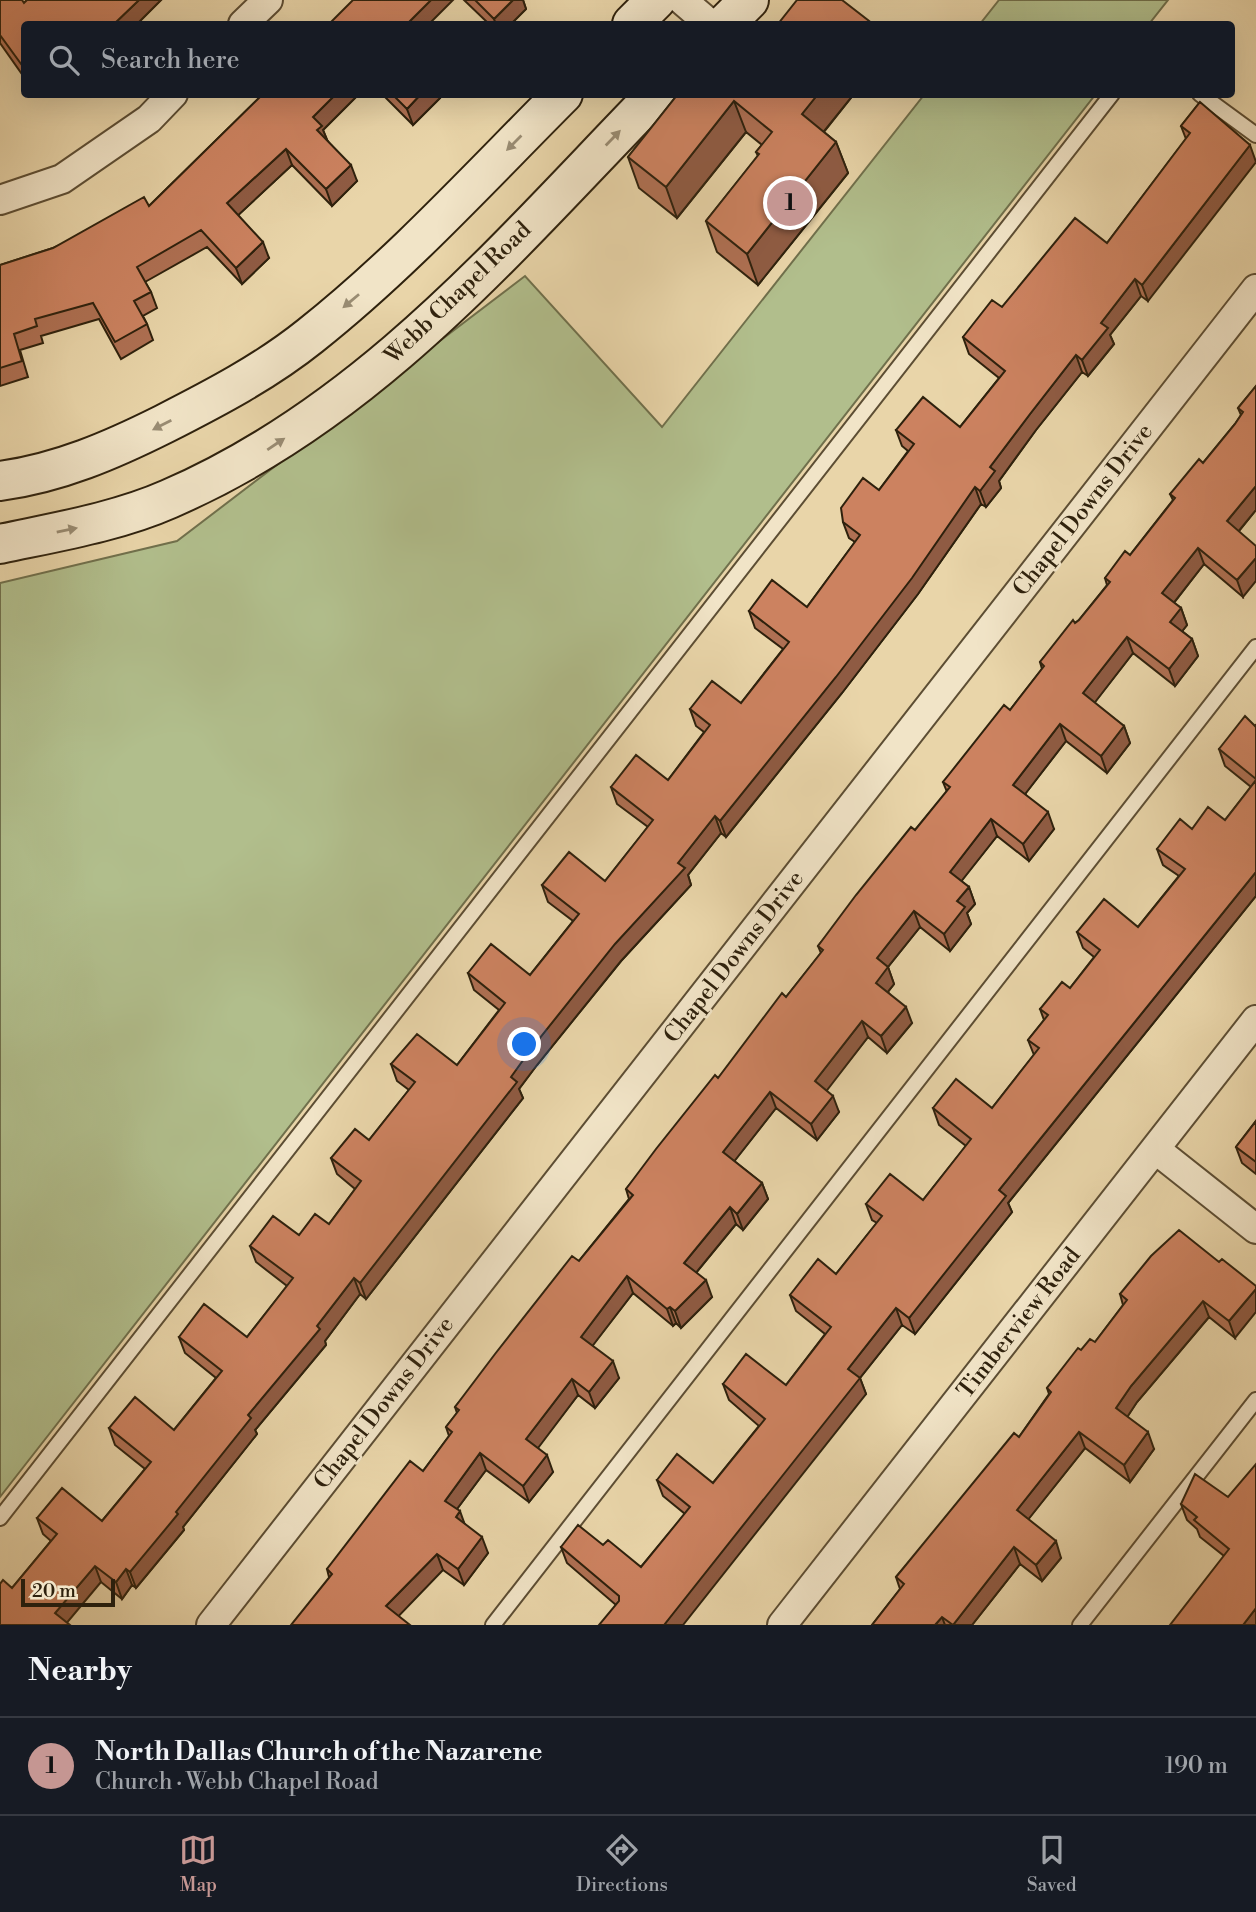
<!DOCTYPE html>
<meta charset="utf-8">
<style>
:root{--surface:#171b24;--page:#20242c;--text:#f1f3f6;--muted:#9ea1a6;--line:#363941;--accent:#c59692}
body{margin:0;font-family:"Libre Bodoni",serif;background:var(--page);color:var(--text)}
.scale{position:absolute;left:21px;bottom:18px;width:94px;box-sizing:border-box;padding-left:7px;border:4px solid #2e210d;border-top:0;font-size:19px;line-height:24px;white-space:nowrap;color:#2e210d;-webkit-text-stroke:5px #f1e4c7;paint-order:stroke}
.you{position:absolute;left:525px;top:1045px;width:24px;height:24px;margin:-18px;border:5px solid #fff;border-radius:50%;background:#1a73e8;box-shadow:0 0 0 10px #1a73e833}
.badge{display:grid;place-items:center;width:46px;height:46px;border-radius:50%;background:var(--accent);color:#111;font-size:23px;font-weight:700}
.pin{position:absolute;translate:-50% -50%;border:4px solid #fff;box-shadow:0 2px 7px #0006}
.list{margin:0;padding:0;list-style:none}
h2{display:flex;justify-content:space-between;align-items:center;height:91px;margin:0;padding:0 28px;font-size:30px}
h2 small{font-size:23px;font-weight:400;color:var(--muted)}
.list li{display:grid;grid-template-columns:46px 1fr auto;gap:21px;align-items:center;box-sizing:border-box;height:98px;padding:0 28px;border-top:2px solid var(--line)}
.list b{display:block;font-size:26px;white-space:nowrap}
.list p{margin:0;font-size:23px;white-space:nowrap;color:var(--muted)}
.list em{font-size:23px;font-style:normal;color:var(--muted)}
.icon{flex:none;width:38px;height:38px;fill:none;stroke:currentColor;stroke-width:2;stroke-linecap:round;stroke-linejoin:round}
.map{position:relative;flex:none;width:1256px;height:1625px;overflow:hidden}
.search{position:absolute;background:var(--surface);box-shadow:0 7px 28px #0002;left:21px;right:21px;top:21px;height:77px;display:flex;align-items:center;gap:18px;box-sizing:border-box;padding:0 24px;border-radius:7px;color:var(--muted);font-size:26px}
.sheet{height:189px;background:var(--surface)}
nav{display:flex;justify-content:space-around;align-items:center;box-sizing:border-box;height:98px;border-top:2px solid var(--line);background:var(--surface);font-size:19px;color:var(--muted)}
nav a{display:grid;justify-items:center;gap:4px}
nav .on{color:var(--accent)}
.map>svg:first-child{display:block}
.green{fill:#b1be8c;stroke:#70704c;stroke-width:2}
.lines{fill:none;stroke-linecap:round;stroke-linejoin:round}
.service-casing{stroke:#5d4e34;stroke-width:18}
.minor-casing{stroke:#5d4e34;stroke-width:32}
.secondary-casing{stroke:#2e210d;stroke-width:42}
.service{stroke:#f1e4c7;stroke-width:14}
.minor{stroke:#f1e4c7;stroke-width:28}
.secondary{stroke:#f1e4c7;stroke-width:38}
.wall{fill:#af7053;stroke:#2e210d;stroke-width:2}
.shaded-wall{fill:#8f5b43;stroke:#2e210d;stroke-width:2}
.building{fill:#cc8260;stroke:#2e210d;stroke-width:2}
.oneway{fill:#998c73}
.labels{text-anchor:middle;dominant-baseline:central;stroke-width:5;stroke-linejoin:round;paint-order:stroke}
.street-label{font-size:23px;fill:#2e210d;stroke:#f1e4c7}
</style>
<div class="map">
<svg width="1256" height="1625" viewBox="0 0 1256 1625">
<rect width="100%" height="100%" fill="#e9d5a9"/>
<filter id="stains"><feTurbulence type="fractalNoise" baseFrequency=".00286" numOctaves="4"/><feColorMatrix values="0 0 0 0 .2 0 0 0 0 .09 0 0 0 0 .02 0 0 0 .5 -.17"/></filter>
<radialGradient id="worn" r=".72"><stop offset=".6" stop-color="#630" stop-opacity="0"/><stop offset="1" stop-color="#630" stop-opacity=".3"/></radialGradient>
<path class="green" d="M999 0H1168L1149 24H980Z
M924 95H1095L0 1497V583L177 541 525 276 662 427Z"/>
<g class="lines">
<defs>
<path id="service" d="M1200 94 1256 135
M0 1518 1112 94
M493 1625 1256 647
M1080 1625 1256 1400"/>
<path id="minor" d="M682 0 710 24
M243 24 268 0
M0 200 62 179 149 119 173 94
M1155 1149 1256 1229
M211 1625 1256 289
M782 1625 1256 1020"/>
<path id="secondary" d="M632 24 656 0
M725 24 749 0
M0 481C59 473 112 450 164 424 215 398 265 372 310 336 401 264 480 177 563 94
M0 544C56 532 117 522 169 499 370 412 507 247 656 94"/>
</defs>
<use href="#service" class="service-casing"/>
<use href="#minor" class="minor-casing"/>
<use href="#secondary" class="secondary-casing"/>
<use href="#service" class="service"/>
<use href="#minor" class="minor"/>
<use href="#secondary" class="secondary"/>
</g>
<path class="wall" d="M0 0 24 3 27 0H161L137 24H24V77L0 43Z
M464 0H523L526 9 511 24H489Z
M263 94H359L323 130 327 140 357 181 332 206 292 165 238 215 269 258 242 284 207 247 145 282 151 292 157 308 143 316 147 324 153 340 121 359 99 319 41 336 43 343 20 350 28 377 0 386V265L53 248 149 206Z
M382 94H438L440 98 413 125Z
M678 94H854L824 132 836 142 848 173 758 285 717 252 706 221 758 156 756 152 762 145 746 132 677 218 639 188 628 157Z
M1200 102 1148 301 1141 296 1110 335 1114 344 1088 376 1082 372 1036 430 999 481 1001 488 986 507 981 504 918 594 842 693 726 837 721 833 688 875 691 885 621 961 537 1065 519 1089 523 1098 366 1299 360 1294 325 1341 326 1345 255 1430 257 1434 183 1527 184 1530 136 1588 132 1585 122 1599 101 1582 12 1588 51 1541 43 1534 37 1518 102 1521 145 1469 115 1445 109 1428 174 1430 216 1378 185 1353 179 1337H247L287 1286 256 1262 250 1246 299 1235 329 1224 355 1189 337 1174 331 1158 369 1140 409 1090 397 1081 391 1064 457 1065 499 1010 474 990 468 973 530 975 573 921 548 902 542 885 605 881 648 827 617 804 611 787 668 780 704 732 696 726 690 709 741 703 783 649 755 628 749 611 807 607 855 542 849 538 843 522 879 490 908 451 902 446 896 430 960 427 999 378 969 354 963 337 1002 307 1107 243 1186 139 1181 126Z
M1256 386V510L1239 531 1243 597 1204 564 1174 603 1181 608 1187 625 1182 631 1192 639 1198 656 1175 686 1133 653 1094 703 1124 726 1130 743 1107 773 1066 741 1025 794 1054 829 1029 861 997 836 961 881 969 887 975 904 967 913 971 924 950 951 920 927 888 967 894 984 888 992 912 1023 887 1053 868 1037 826 1090 839 1112 817 1140 776 1108 734 1161 762 1183 768 1199 743 1230 736 1224 696 1273 712 1297 681 1328 676 1323 673 1326 633 1293 592 1346 619 1378 595 1408 578 1395 537 1448 553 1472 529 1502 486 1470 457 1509 464 1523 488 1553 464 1585 443 1570 329 1577 327 1569 423 1471 449 1436 446 1427 457 1413 455 1407 579 1261 629 1199 626 1189 786 997 821 953 818 946 947 792 943 782 1010 710 1042 669 1040 662 1075 623 1079 620 1107 585 1105 578 1130 555 1173 500 1170 494 1203 463 1235 424 1241 415 1238 408Z
M1256 725V896L1008 1203 1012 1212 915 1334 902 1325 860 1378 866 1394 616 1605 567 1563 561 1547 603 1545 641 1567 685 1514 663 1496 657 1480 713 1483 759 1426 729 1400 723 1384 786 1385 825 1334 796 1311 790 1295 836 1274 877 1223 872 1220 866 1204 923 1200 966 1146 939 1125 933 1108H992L1034 1055 1028 1040 1044 1020 1040 1009 1070 988 1094 957 1083 948 1077 932 1138 927 1179 876 1163 865 1157 849 1192 829 1225 820 1251 787 1225 766 1219 749Z
M1256 1121V1174L1242 1163 1236 1147Z
M1219 1262 1235 1338 1209 1317 1137 1402 1127 1417 1154 1449 1130 1482 1085 1448 1028 1519 1061 1558 1042 1581 1020 1564 972 1625H872L900 1589 896 1577 1019 1437 1049 1394 1047 1388 1081 1350 1095 1342 1123 1305 1120 1294Z
M1228 1497 1256 1625 1224 1556 1200 1537 1197 1529 1187 1520 1181 1504Z"/>
<path class="shaded-wall" d="M139 0H161L137 24H114Z
M431 0H453L429 24H407Z
M513 0H523L526 9 511 24H496L494 19Z
M336 94H359L323 130 328 142 323 147 313 117Z
M421 94H438L440 98 413 125 407 109Z
M818 94H854L813 145 802 114Z
M734 101 746 132 677 218 666 187Z
M836 142 848 173 758 285 747 254Z
M1250 145 1256 162 1148 301 1142 285Z
M286 149 292 165 233 220 227 203Z
M351 165 357 181 332 206 326 189Z
M263 242 269 258 242 284 236 268Z
M1135 279 1141 296 1110 335 1114 344 1088 376 1082 360 1101 323Z
M1076 355 1082 372 1036 430 999 481 1001 488 986 507 980 491 990 467 1030 414Z
M1256 486V510L1233 538 1227 521Z
M975 487 981 504 918 594 842 693 726 837 720 821Z
M1198 548 1204 564 1168 610 1162 593Z
M1256 558V581L1243 597 1237 580Z
M1181 608 1187 625 1176 639 1170 622Z
M1127 637 1133 653 1089 710 1083 693Z
M1192 639 1198 656 1175 686 1169 669Z
M1060 724 1066 741 1019 802 1013 785Z
M1124 726 1130 743 1107 773 1101 756Z
M1048 812 1054 829 1029 861 1023 844Z
M715 816 721 833 688 875 691 885 621 961 537 1065 519 1089 523 1098 366 1299 360 1283 531 1049Z
M991 819 997 836 956 888 950 872Z
M1256 872V896L1008 1203 1012 1212 915 1334 909 1318 999 1190Z
M969 887 975 904 967 913 971 924 950 951 944 934 957 901Z
M914 911 920 927 888 967 894 984 882 999 876 983 877 958Z
M906 1007 912 1023 887 1053 881 1036Z
M862 1021 868 1037 821 1098 815 1081Z
M770 1092 776 1108 729 1168 723 1152Z
M833 1096 839 1112 817 1140 811 1124Z
M762 1183 768 1199 743 1230 737 1214Z
M730 1207 736 1224 690 1280 684 1263Z
M627 1276 633 1293 587 1353 581 1337Z
M354 1278 360 1294 325 1341 326 1345 255 1430 257 1434 183 1527 184 1530 136 1588 130 1572 248 1415Z
M706 1280 712 1297 681 1328 675 1311Z
M1256 1289V1312L1235 1338 1229 1321Z
M1203 1301 1209 1317 1137 1402 1122 1425 1116 1408 1131 1386Z
M670 1307 676 1323 673 1326 667 1309Z
M896 1308 902 1325 860 1378 866 1394 683 1625H664L848 1369Z
M613 1361 619 1378 595 1408 589 1392Z
M572 1379 578 1395 532 1456 526 1439Z
M1079 1432 1085 1448 1023 1526 1017 1510Z
M1148 1432 1154 1449 1130 1482 1124 1465Z
M480 1453 486 1470 451 1517 445 1501Z
M547 1455 553 1472 529 1502 523 1486Z
M460 1511 466 1528 456 1517Z
M482 1537 488 1553 464 1585 458 1569Z
M1056 1541 1061 1558 1042 1581 1036 1565Z
M1014 1547 1020 1564 972 1625H953Z
M437 1554 443 1570 392 1623 386 1606Z
M95 1566 101 1582 65 1625 55 1613Z
M126 1569 132 1585 122 1599 116 1582Z
M1256 1608V1625H1243Z
M942 1617 945 1625H935Z"/>
<path class="building" d="M0 0H22L24 3 27 0H139L114 24H24V68L0 35Z
M353 0H431L407 24H329Z
M475 0H513L494 19Z
M797 0H842L873 24H778Z
M263 94H336L313 117 322 126 317 130 351 165 326 189 286 149 227 203 263 242 236 268 201 230 137 267 151 292 134 301 147 324 115 342 93 303 35 319 37 326 14 334 22 361 0 368V265L53 248 144 197 149 206Z
M392 94H421L407 109Z
M678 94H818L802 114 836 142 747 254 706 221 759 154 756 152 772 132 734 101 666 187 628 157Z
M1200 102 1250 145 1142 285 1135 279 1101 323 1108 328 1082 360 1076 355 1030 414 990 467 995 471 980 491 975 487 912 578 836 677 720 821 715 816 678 863 685 868 615 944 531 1049 511 1077 517 1082 360 1283 354 1278 317 1326 320 1329 248 1415 251 1418 176 1512 178 1514 130 1572 126 1569 116 1582 95 1566 55 1613 70 1625H0V1584L3 1580 12 1588 57 1534 37 1518 62 1488 102 1521 151 1462 109 1428 135 1397 174 1430 222 1371 179 1337 204 1304 247 1337 293 1278 250 1246 273 1216 299 1235 315 1214 329 1224 361 1181 331 1158 355 1129 369 1140 415 1082 391 1064 417 1034 457 1065 505 1003 468 973 491 944 530 975 579 914 542 885 569 852 605 881 653 820 611 787 636 755 668 780 710 725 690 709 712 681 741 703 789 642 749 611 772 580 807 607 860 535 843 522 841 508 863 478 879 490 914 444 896 430 923 397 960 427 1005 371 963 337 992 300 1002 307 1075 218 1107 243 1190 133 1181 126Z
M1256 386V486L1227 521 1256 546V558L1237 580 1198 548 1162 593 1181 608 1170 622 1192 639 1169 669 1127 637 1083 693 1124 726 1101 756 1060 724 1013 785 1048 812 1023 844 991 819 950 872 969 887 957 901 965 907 944 934 914 911 877 958 888 967 876 983 906 1007 881 1036 862 1021 815 1081 833 1096 811 1124 770 1092 723 1152 762 1183 737 1214 730 1207 684 1263 706 1280 675 1311 670 1307 667 1309 627 1276 581 1337 613 1361 589 1392 572 1379 526 1439 547 1455 523 1486 480 1453 445 1501 460 1511 456 1517 482 1537 458 1569 437 1554 386 1606 410 1625H291L332 1574 327 1569 410 1461 423 1471 452 1432 446 1427 459 1410 455 1407 495 1354 572 1256 579 1261 633 1195 626 1189 656 1149 715 1075 718 1078 782 993 786 997 823 950 818 946 856 895 911 827 915 830 950 787 943 782 1004 705 1010 710 1044 666 1040 662 1073 620 1075 623 1079 620 1110 582 1105 578 1125 551 1130 555 1175 498 1170 494 1199 459 1203 463 1235 424 1243 412 1238 408Z
M1245 716 1255 726 1256 725V779L1219 749Z
M1256 780V872L999 1190 1006 1196 909 1318 896 1308 848 1369 860 1378 664 1625H599L619 1601V1596L561 1547 578 1525 603 1545 608 1540 641 1567 690 1507 657 1480 677 1454 713 1483 765 1419 723 1384 746 1354 786 1385 831 1327 790 1295 818 1259 836 1274 882 1216 866 1204 890 1174 923 1200 971 1139 933 1108 956 1079 992 1108 1039 1048 1028 1040 1048 1015 1040 1009 1062 982 1070 988 1100 950 1077 932 1104 899 1138 927 1185 869 1157 849 1180 819 1192 829 1208 807 1225 820Z
M1256 1121V1162L1236 1147Z
M1179 1230 1219 1262 1222 1259 1256 1286V1289L1229 1321 1203 1301 1131 1386 1116 1408 1148 1432 1124 1465 1079 1432 1017 1510 1056 1541 1036 1565 1014 1547 953 1625 942 1617 935 1625H872L904 1584 896 1577 1014 1433 1019 1437 1051 1392 1047 1388 1078 1348 1081 1350 1090 1339 1095 1342 1127 1300 1120 1294 1151 1256Z
M1256 1464V1608L1243 1625H1170L1229 1549 1194 1520 1197 1517 1181 1504 1195 1474 1228 1497Z"/>
<defs><path id="oneway-solid" d="M-6-.8H1V-3.2L6.5 0L1 3.2V.8H-6Z" transform="scale(1.75)"/></defs>
<g class="oneway">
<use href="#oneway-solid" transform="translate(613 138) rotate(-46)"/>
<use href="#oneway-solid" transform="translate(514 143) rotate(135)"/>
<use href="#oneway-solid" transform="translate(351 301) rotate(140)"/>
<use href="#oneway-solid" transform="translate(162 425) rotate(153)"/>
<use href="#oneway-solid" transform="translate(276 444) rotate(-34)"/>
<use href="#oneway-solid" transform="translate(67 530) rotate(-12)"/>
</g>
<g class="labels">
<g class="street-label">
<text transform="translate(458 293) rotate(-44)">Webb Chapel Road</text>
<text transform="translate(1083 510) rotate(-52)">Chapel Downs Drive</text>
<text transform="translate(734 957) rotate(-52)">Chapel Downs Drive</text>
<text transform="translate(1019 1323) rotate(-52)">Timberview Road</text>
<text transform="translate(384 1403) rotate(-52)">Chapel Downs Drive</text>
</g>
</g>
<rect width="100%" height="100%" filter="url(#stains)"/>
<rect width="100%" height="100%" fill="url(#worn)"/>
</svg>
<div class="scale">20 m</div>
<div class="you"></div>
<div class="pin badge" style="left:790px;top:203px">1</div>
<div class="search"><svg class="icon" aria-label="search" viewBox="0 0 24 24"><circle cx="10" cy="10" r="6"/><path d="M15 15l6 6"/></svg>Search here</div>
</div>
<section class="sheet">
<h2>Nearby<small></small></h2>
<ul class="list">
<li><span class="badge">1</span><div><b>North Dallas Church of the Nazarene</b><p>Church · Webb Chapel Road</p></div><em>190 m</em></li>
</ul>
</section>
<nav>
<a class="on"><svg class="icon" aria-label="map" viewBox="0 0 24 24"><path d="M3 6l6-2 6 2 6-2v14l-6 2-6-2-6 2zM9 4v14M15 6v14"/></svg>Map</a>
<a><svg class="icon" aria-label="directions" viewBox="0 0 24 24"><path d="M12 3l9 9-9 9-9-9zM9 14v-3h6M13 9l2 2-2 2"/></svg>Directions</a>
<a><svg class="icon" aria-label="saved" viewBox="0 0 24 24"><path d="M7 4h10v16l-5-4-5 4z"/></svg>Saved</a>
</nav>
